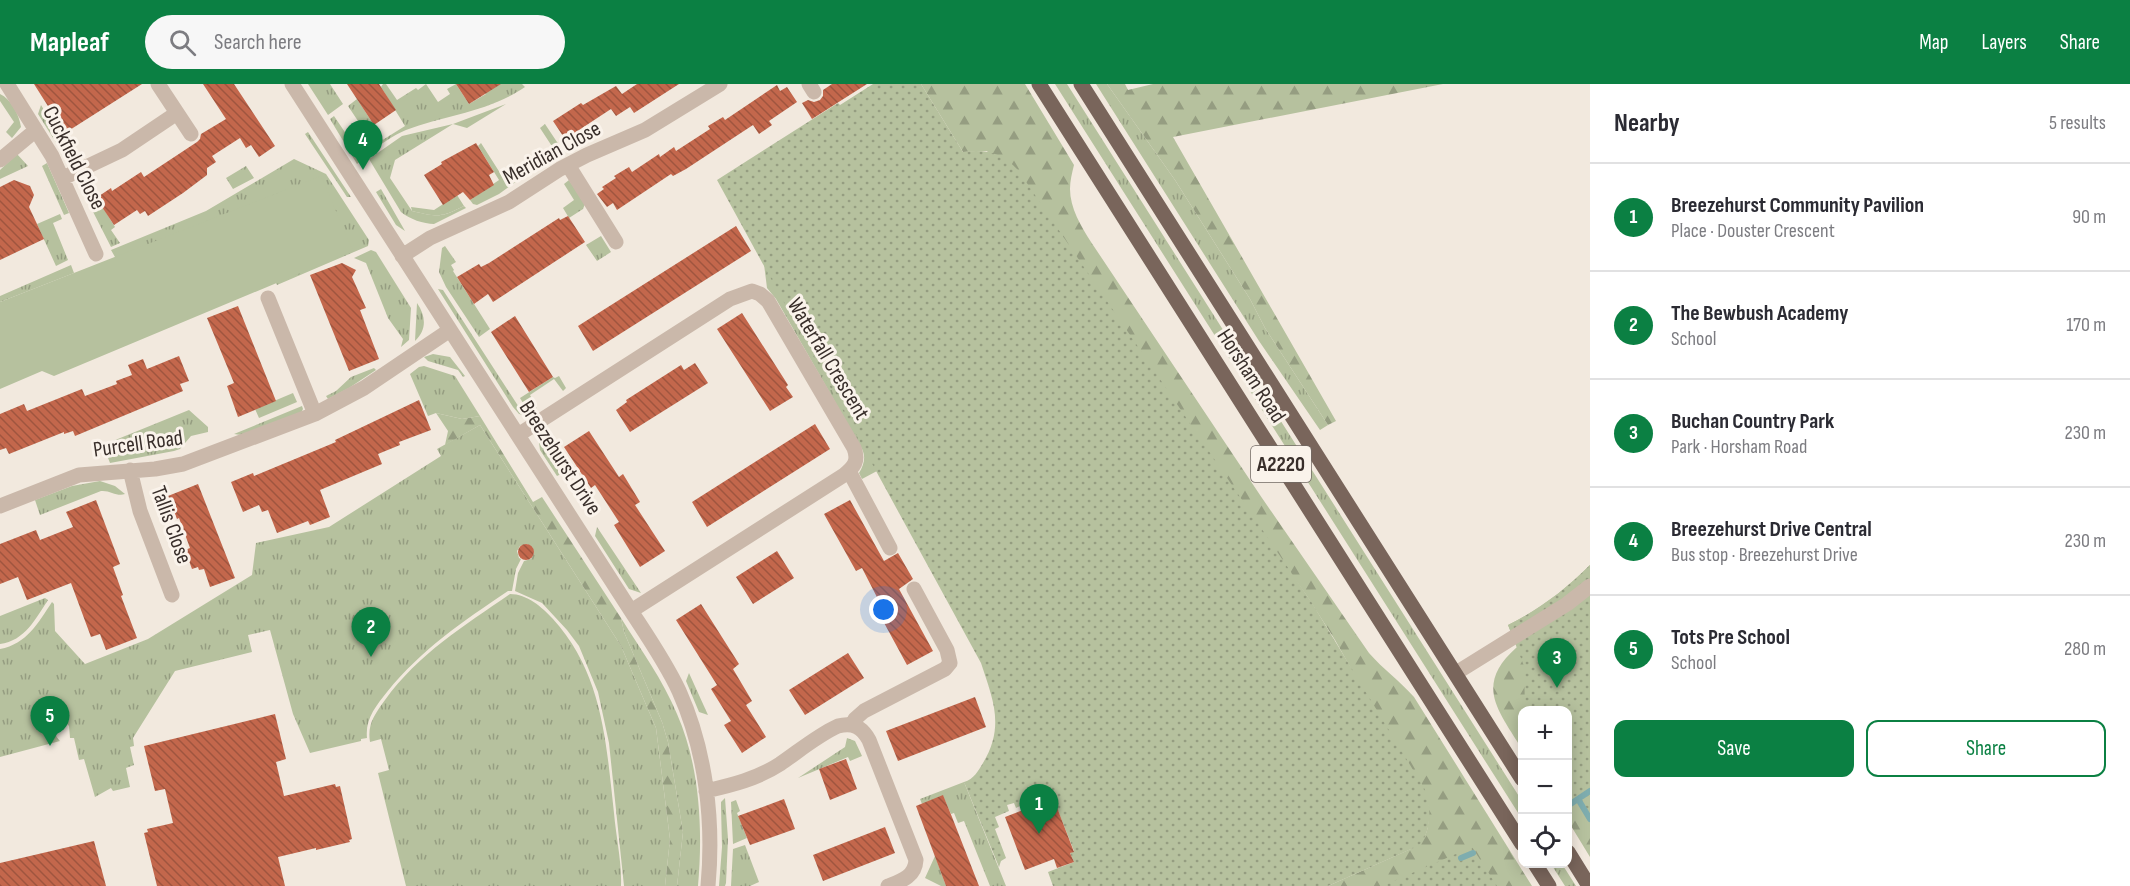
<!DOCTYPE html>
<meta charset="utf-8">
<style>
:root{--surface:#fff;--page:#f7f7f7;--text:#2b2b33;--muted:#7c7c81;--line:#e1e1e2;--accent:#0b8043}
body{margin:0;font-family:"Sofia Sans Condensed",sans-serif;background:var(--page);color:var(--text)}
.controls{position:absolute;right:18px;bottom:18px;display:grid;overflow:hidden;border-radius:12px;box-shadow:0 3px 15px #0003}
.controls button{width:54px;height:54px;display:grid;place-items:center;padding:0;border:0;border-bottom:2px solid var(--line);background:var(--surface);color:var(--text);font:30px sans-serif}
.you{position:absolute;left:884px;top:526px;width:21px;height:21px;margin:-15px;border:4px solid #fff;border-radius:50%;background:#1a73e8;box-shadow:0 0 0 9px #1a73e833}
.badge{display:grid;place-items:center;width:39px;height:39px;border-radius:50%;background:var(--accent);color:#fff;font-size:20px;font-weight:700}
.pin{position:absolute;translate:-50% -50px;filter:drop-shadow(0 2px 3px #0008)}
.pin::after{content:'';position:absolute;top:32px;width:21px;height:18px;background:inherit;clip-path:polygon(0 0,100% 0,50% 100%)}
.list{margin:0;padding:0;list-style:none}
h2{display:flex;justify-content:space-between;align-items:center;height:78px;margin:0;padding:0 24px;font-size:26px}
h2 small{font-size:20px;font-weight:400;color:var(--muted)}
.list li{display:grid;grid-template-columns:39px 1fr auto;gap:18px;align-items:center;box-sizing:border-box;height:108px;padding:0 24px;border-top:2px solid var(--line)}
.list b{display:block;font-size:22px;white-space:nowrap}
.list p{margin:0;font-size:20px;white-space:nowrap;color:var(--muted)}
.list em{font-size:20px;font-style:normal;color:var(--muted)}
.actions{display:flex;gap:12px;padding:18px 24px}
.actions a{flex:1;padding:14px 0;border:2px solid var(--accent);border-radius:12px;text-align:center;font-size:21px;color:var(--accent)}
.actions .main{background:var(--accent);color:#fff}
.icon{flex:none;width:33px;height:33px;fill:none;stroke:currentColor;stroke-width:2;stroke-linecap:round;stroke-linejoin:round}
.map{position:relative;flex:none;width:1590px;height:802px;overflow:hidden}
header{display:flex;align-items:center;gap:36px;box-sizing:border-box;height:84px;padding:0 30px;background:var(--accent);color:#fff}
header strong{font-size:28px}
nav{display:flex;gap:33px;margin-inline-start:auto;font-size:21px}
.search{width:420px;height:54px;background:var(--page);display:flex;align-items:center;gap:15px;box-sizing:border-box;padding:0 21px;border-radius:33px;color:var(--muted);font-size:22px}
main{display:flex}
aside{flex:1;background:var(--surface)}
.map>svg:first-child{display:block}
.grass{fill:url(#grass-tufts)}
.forest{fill:url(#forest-firs)}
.park{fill:url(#park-dots)}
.garden{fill:#b6c19e}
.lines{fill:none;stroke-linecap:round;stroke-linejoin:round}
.stream{stroke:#7eadaf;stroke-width:6}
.building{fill:url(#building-back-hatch)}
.minor{stroke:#cab8aa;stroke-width:15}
.major{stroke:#79655b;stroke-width:15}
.labels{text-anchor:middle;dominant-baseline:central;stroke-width:6;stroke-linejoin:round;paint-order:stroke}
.shield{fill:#faf3eb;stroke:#726964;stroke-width:1.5}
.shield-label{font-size:21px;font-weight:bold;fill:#382e2a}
.street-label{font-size:22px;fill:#382e2a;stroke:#faf3eb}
</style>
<header>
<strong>Mapleaf</strong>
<div class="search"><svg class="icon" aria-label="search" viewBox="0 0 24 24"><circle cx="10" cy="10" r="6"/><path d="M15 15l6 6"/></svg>Search here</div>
<nav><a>Map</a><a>Layers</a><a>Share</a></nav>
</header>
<main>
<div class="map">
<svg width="1590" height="802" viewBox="0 0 1590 802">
<defs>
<pattern id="grass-tufts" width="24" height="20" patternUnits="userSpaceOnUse" patternTransform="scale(1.5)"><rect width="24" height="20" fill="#b6c19e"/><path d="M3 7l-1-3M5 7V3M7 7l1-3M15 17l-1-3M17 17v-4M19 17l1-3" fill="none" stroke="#959d81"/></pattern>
<pattern id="forest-firs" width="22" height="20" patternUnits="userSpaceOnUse" patternTransform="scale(1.5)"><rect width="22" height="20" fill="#b6c19e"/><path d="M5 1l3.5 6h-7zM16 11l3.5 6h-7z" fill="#959d81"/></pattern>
<pattern id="park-dots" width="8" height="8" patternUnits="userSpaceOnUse" patternTransform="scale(1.5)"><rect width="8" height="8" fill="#b6c19e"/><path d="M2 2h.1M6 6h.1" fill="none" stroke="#959d81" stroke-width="1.8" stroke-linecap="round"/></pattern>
<pattern id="building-back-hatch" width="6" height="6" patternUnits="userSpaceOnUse" patternTransform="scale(1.5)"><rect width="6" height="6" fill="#c3674c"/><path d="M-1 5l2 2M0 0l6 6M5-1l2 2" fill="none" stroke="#9f553f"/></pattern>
</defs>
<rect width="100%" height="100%" fill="#f2e9de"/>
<path class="grass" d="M308 0H330L343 20 328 31Z
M383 0H386L397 16 416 4 418 6 426 0 438 18 450 10 447 5 456 0 469 20 486 10 480 0H522L525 3C489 28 446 31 406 46 393 51 379 62 366 70L355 53 363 48 373 62 405 42 381 3Z
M1055 0H1067L1522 717V735Z
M1096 0H1107L1175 96 1250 215 1265 244 1328 341 1320 346 1259 257Z
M0 10C11 15 19 30 21 43L12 54 6 48 14 38 0 17Z
M357 15 374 41 368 45 366 41 362 43 348 22Z
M41 21 66 62 60 65 38 30Z
M334 32 363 75 357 80 330 35Z
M453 40 395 76 390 94 412 127C438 133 440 134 464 122L466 124 434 140C424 140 409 135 401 128L369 75 402 52Z
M545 40 565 70 564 71 557 70 540 44Z
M308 48 351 113H347L305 50Z
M17 70 28 82 0 95V86Z
M294 75 326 90 367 153 369 156 368 162 277 201 276 199 115 173 111 166 206 127Z
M47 79 69 129 64 131 42 82Z
M246 82 254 94 233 105 226 94Z
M569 96 585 120 583 125 569 134 563 124 574 116 564 100Z
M381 105 405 147 396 141 376 108Z
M92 106 115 143 111 146 120 159 111 163 87 116V112Z
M60 130 62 135 53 139 68 176 56 182 37 140Z
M601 152 611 168 597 177 586 161Z
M445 162 456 178 451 181 454 186 453 187 490 245 479 253 446 203 439 188 442 164Z
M371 166 376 168 411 224 409 256 401 263 403 255 388 234 366 179 354 174Z
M764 180 877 387 862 395 859 389C864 381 866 373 862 365L776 215 767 204Z
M71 181 74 189 0 218V212Z
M438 205 443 206 524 331 519 330 513 323Z
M417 219C426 232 427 246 415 257Z
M433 270 450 273 465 292 463 293 458 286 428 277 424 273Z
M424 282 455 292 480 332 462 335 436 329 428 332 410 290 419 283Z
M374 284 376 286 349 304 328 315 326 312 336 307 351 293Z
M302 322 303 325 301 329 241 351 234 350Z
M189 326 208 343V348L191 352 180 365 174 367 110 379 103 361Z
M480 341 621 562 656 644 670 755 665 802H624L609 659 598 608 579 562 567 546 542 519 515 507 518 489 524 477 531 475 534 469 532 463 527 460 520 462 517 467 519 474 521 475 516 485 512 507H508C462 538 422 565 387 608 376 622 365 635 367 654L361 655V657L310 669 293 630 270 546 248 551 252 568 175 587 133 654 134 662 130 663 134 681 126 684 130 703 113 707 111 704 95 713 84 675 79 676 74 654H70L69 642 62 634 58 635C54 643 53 651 60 657L0 673V565C27 560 38 539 52 518L54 520 55 547 85 580 148 555 252 491 256 459 329 443 441 372 437 365Z
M538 351 563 389 557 392 540 366Z
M100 397 115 402 125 410C117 413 110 406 101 407L40 431 35 416 72 402Z
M597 443 641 509 629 505 595 452Z
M510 510C527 510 542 523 553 535 603 590 606 658 614 729 616 753 622 778 621 802H406L378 689 389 686 381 655 370 658C367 640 375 630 385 616 418 570 464 542 510 510Z
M45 514 48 516C36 534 25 557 0 560V532Z
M621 534C641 566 663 596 677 630 700 682 703 746 698 802H677L683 748 668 658 662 638 624 548Z
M689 589 708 631 699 628 686 597Z
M847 654 855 657 862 672 850 677 848 673 798 694 845 663Z
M964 698 1006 802H990L964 737 958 739 954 729 951 730 943 712 922 720 920 715Z
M725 714 728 755 726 799 725 802H719L722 763 721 723V718Z
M736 716 740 727 737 729 747 754 733 760 731 718Z
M745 761 759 798 750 802H731L733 765Z
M935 772 946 802H941L925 794Z
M1551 780H1562L1576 802H1565Z"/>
<path class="forest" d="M921 0H1025L1074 81C1072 89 1070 97 1070 105 1070 124 1081 142 1091 158L1262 414 1369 569C1383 585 1400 597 1414 613L1532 802H1328L1413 764C1430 752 1428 743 1429 723L1335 556 1307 512 987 67 963 68Z
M1107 0H1125L1128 6 1153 0H1443L1173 53 1336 337 1328 341 1265 244 1250 215 1175 96Z
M436 329 462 335 480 332 533 418 542 413 621 534 624 548 662 638 668 658 683 748 677 802H665L670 755 656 644 621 562 480 341 445 361 448 347Z
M1590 481V773L1568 737V626H1522V665C1498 626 1474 601 1517 563L1508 541C1540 525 1565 506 1590 481Z"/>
<path class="park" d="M873 0H921L963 68C987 65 1002 69 1018 86L1312 519 1424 704C1432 719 1432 750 1418 762L1328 802H1053L1048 788 1074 778 1070 769 1074 767 1053 714 1049 715 1046 706 1023 715 1024 720 1016 724 1014 719 1007 721 1009 727 995 733 999 743 995 745 1006 774 1001 777 999 783 964 698C974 695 978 687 983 679 1005 642 993 616 981 579L717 96 838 19 840 21Z
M1590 481V736L1578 715 1569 721 1568 717V626H1525L1524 582 1508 541C1540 525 1565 506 1590 481Z
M1472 763 1497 802H1382Z"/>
<path class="garden" d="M506 20 467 44 453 40Z
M481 59 502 92 518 81 525 91 499 110 477 121 473 120 470 116 499 96 478 62Z
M321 92 353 167 54 292 42 287 0 305V218Z
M457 111 464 122C440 134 437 133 412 127L411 123 434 126Z
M559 292 566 304 563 307 554 295 530 311 537 324 529 329 520 314 553 293 555 294Z
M293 309 297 318 259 334 255 325Z"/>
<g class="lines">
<path class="stream" d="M1578 715 1590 735
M1569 721 1590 707
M1461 774 1473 769"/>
</g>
<path class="building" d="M34 0H142L65 49Z
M203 0H234L275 62 259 73 251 61 246 64 240 54 212 72 216 78 207 84V91L183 109 148 132 145 127 140 130 137 126 114 141 96 114 111 104 112 107 141 88 144 93 197 58 200 55 201 50 226 35Z
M347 0H379L396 26 374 41Z
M456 0H501L469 20Z
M637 0H679L634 29 630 23 616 32 611 25 579 46 581 49 567 58 553 37 581 19 583 21 616 2 622 10Z
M832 0H867L812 35 802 19 808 16 814 18 820 16 823 12V6Z
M777 1 780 7 787 3 797 18 769 37 772 41 759 50 753 41 686 85 673 92 671 90 617 126 613 119 607 123 597 110 604 105 602 103 616 94 614 92 629 83 632 88 659 70 660 73 674 63 676 67 710 45 708 42 723 33 725 36Z
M476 59 494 88 489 91 494 101 470 116 463 108 443 121 424 91 442 80 441 78Z
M14 96 30 102 34 111 29 123 44 155 0 176V103Z
M568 132 585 158 493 218 488 210 474 220 457 193 479 180 481 183 489 179 559 134 560 136Z
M736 142 751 167 593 267 578 242Z
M342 179 356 186 352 193 366 224 360 226 379 275 349 287 310 191Z
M238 222 276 317 238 333 227 302 234 299 207 234Z
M742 229 788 301 786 303 793 313 770 327 717 245Z
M515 232 553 293 529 308 491 248Z
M179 272 189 297 180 300 183 307 75 352 73 347 64 350V348L9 370 6 364 0 366V330L24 320 27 327 82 305 85 312 117 300 116 297 132 291 128 281 143 275 147 285Z
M695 279 708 299 630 348 616 326 627 318 626 316 681 281 684 286Z
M419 316 431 346 399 358 400 361 378 370 382 380 320 406 330 433 310 441 308 437 277 449 268 426 262 428 259 421 243 428 231 398 253 389 254 392 336 358 335 356Z
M815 340 830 365 707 443 692 418Z
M589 347 619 393 623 390 640 418 635 421 665 467 640 483 614 441 619 438 595 401 591 404 564 363Z
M198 400 235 494 210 503 204 485 199 486 198 483 192 485 185 466 190 464 179 434 177 435 168 412Z
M96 416 120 480 113 483 123 511 121 512 137 554 106 566 100 550 91 553 71 499 27 516 18 493 0 500V460L36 446 40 456 73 443 66 428Z
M850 416 884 477 898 469 913 495 899 505 933 567 907 581 876 524 881 521 862 484 856 487 824 430Z
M518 468a8 8 0 1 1 16 0a8 8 0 1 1-16 0Z
M777 467 794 494 753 520 736 493Z
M701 520 739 580 733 585 752 617 746 621 766 653 742 669 724 641 731 637 711 605 717 601 676 536Z
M848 569 864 594 805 631 789 606Z
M975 613 986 643 898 677 886 647Z
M275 630 286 675 276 678 284 712 335 700 336 703 340 702 352 755 349 756 350 758 316 766V764L278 773 285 802H157L144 749 148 748 147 745 173 739 165 705 155 707 144 662Z
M846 675 857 705 830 716 819 685Z
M1046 706 1049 715 1053 713 1074 768 1070 769 1074 778 1057 784 1054 775 1025 786 1005 733 1033 722 1029 713Z
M943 711 952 733 979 802H946L916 722Z
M784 715 795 745 750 761 738 732Z
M885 743 895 769 823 797 813 771Z
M94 757 106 802H0V779Z"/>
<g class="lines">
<path class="minor" d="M7 0 52 72 96 170
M158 0 191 50
M292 0 631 527C648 553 666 579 679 607 706 667 714 737 708 802
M809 0 814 8
M0 76 36 46
M568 81 616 158
M63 94 122 66 177 29
M402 172 430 154 509 118 560 85 587 71 645 46 720 0
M268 214 315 330
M518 351 730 215 752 207 760 210 768 217 854 364C859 377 854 383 844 391L631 527
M130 386 140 427 172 511
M849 387 890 464
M0 422 79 391 155 385 183 380 315 330 364 304 450 246
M1456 589 1567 520 1590 502
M852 641 855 635 864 627 945 585 950 579 947 566 914 505
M706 707C732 701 757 695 780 680 799 667 818 651 838 642 853 638 862 643 869 656L916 776C915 793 901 797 888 802"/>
<path class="major" d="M1039 0 1522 760
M1081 0 1522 695
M1568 768 1589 802
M1535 780 1549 802"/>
</g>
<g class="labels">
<rect class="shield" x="1251" y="362" width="60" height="36" rx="4.5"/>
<g class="shield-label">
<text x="1281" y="380">A2220</text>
</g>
<g class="street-label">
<text transform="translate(552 69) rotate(-29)">Meridian Close</text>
<text transform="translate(74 74) rotate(63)">Cuckfield Close</text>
<text transform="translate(828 275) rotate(59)">Waterfall Crescent</text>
<text transform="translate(1251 292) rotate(57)">Horsham Road</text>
<text transform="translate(138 360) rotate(-8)">Purcell Road</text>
<text transform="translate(560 374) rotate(57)">Breezehurst Drive</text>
<text transform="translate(171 441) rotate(70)">Tallis Close</text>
</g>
</g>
</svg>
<div class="controls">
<button>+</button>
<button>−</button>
<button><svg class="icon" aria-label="locate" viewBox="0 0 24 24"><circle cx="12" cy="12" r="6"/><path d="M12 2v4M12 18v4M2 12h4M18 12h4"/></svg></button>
</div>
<div class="you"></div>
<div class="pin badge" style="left:1039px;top:750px">1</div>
<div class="pin badge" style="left:371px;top:573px">2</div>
<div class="pin badge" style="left:1557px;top:604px">3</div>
<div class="pin badge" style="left:363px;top:86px">4</div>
<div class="pin badge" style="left:50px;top:662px">5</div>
</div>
<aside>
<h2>Nearby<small>5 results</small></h2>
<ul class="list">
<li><span class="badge">1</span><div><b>Breezehurst Community Pavilion</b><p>Place · Douster Crescent</p></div><em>90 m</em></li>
<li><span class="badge">2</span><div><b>The Bewbush Academy</b><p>School</p></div><em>170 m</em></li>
<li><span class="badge">3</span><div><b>Buchan Country Park</b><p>Park · Horsham Road</p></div><em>230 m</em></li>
<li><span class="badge">4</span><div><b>Breezehurst Drive Central</b><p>Bus stop · Breezehurst Drive</p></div><em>230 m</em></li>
<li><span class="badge">5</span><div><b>Tots Pre School</b><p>School</p></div><em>280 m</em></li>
</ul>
<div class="actions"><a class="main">Save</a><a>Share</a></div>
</aside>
</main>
